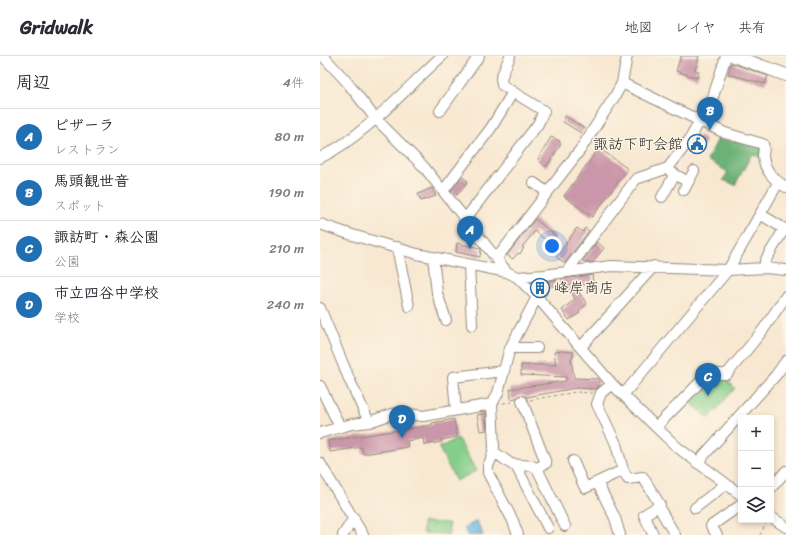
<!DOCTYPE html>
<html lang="ja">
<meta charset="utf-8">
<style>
:root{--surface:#fff;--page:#f2f2f3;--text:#2b2b33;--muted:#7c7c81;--line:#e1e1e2;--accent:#1f6fb2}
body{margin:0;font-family:Sriracha,"Klee One",sans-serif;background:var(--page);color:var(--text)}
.controls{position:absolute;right:12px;bottom:12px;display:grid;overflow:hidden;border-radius:4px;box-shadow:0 2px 6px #0003}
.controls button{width:36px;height:36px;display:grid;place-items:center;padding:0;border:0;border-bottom:1px solid var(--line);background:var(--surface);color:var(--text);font:20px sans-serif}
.you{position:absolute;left:232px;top:190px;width:14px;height:14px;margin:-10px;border:3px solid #fff;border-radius:50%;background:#1a73e8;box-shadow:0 0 0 6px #1a73e833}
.badge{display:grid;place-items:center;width:26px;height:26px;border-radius:50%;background:var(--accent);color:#fff;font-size:13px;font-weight:700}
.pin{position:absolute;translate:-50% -33px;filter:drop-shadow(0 1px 2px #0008)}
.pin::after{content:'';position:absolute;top:21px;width:14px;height:12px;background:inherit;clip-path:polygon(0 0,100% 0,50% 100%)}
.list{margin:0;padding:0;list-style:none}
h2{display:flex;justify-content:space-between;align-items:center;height:52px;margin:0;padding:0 16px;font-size:17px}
h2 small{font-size:13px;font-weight:400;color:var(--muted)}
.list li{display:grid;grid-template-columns:26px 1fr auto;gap:12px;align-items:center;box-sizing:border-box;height:56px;padding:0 16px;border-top:1px solid var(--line)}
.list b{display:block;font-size:15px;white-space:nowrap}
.list p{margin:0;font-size:13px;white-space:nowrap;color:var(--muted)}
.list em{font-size:13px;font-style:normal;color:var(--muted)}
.icon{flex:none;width:22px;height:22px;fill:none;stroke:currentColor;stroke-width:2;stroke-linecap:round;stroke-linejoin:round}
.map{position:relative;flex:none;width:466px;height:479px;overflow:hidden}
header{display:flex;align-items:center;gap:24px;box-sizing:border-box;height:56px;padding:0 20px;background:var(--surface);border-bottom:1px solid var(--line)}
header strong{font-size:19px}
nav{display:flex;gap:22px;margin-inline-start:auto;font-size:14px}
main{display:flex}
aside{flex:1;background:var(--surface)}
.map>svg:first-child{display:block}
.green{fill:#86cf8b;stroke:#587d5b}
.forest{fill:#6cb277;stroke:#4c6e51}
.water{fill:#6cb8e6;stroke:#4c7288}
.building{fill:#ca96a9}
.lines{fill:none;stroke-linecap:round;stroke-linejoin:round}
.minor-casing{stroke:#928a7e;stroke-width:12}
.major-casing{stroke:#928a7e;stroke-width:14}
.path{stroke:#928a7e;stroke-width:1;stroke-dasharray:3 3;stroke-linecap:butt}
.minor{stroke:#fff;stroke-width:10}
.major{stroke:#fff;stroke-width:12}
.labels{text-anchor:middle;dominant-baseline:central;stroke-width:3;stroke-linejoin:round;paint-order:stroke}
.poi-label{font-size:15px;fill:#2b2b2b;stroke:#fcf5e5;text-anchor:end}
</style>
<header>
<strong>Gridwalk</strong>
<nav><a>地図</a><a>レイヤ</a><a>共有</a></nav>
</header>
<main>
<aside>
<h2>周辺<small>4件</small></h2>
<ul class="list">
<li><span class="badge">A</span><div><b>ピザーラ</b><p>レストラン</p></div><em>80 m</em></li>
<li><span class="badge">B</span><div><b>馬頭観世音</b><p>スポット</p></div><em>190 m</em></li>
<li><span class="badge">C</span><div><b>諏訪町・森公園</b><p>公園</p></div><em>210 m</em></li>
<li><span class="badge">D</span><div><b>市立四谷中学校</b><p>学校</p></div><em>240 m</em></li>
</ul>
</aside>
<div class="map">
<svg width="466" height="479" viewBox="0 0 466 479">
<rect width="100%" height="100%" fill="#fcf5e5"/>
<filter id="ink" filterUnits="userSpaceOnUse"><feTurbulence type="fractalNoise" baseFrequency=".025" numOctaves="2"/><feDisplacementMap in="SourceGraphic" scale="8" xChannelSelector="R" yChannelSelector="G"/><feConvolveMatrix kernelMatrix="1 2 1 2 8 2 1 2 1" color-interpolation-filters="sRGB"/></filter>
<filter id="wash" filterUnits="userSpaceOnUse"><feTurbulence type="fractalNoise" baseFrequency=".012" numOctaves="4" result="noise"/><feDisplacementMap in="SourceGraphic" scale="16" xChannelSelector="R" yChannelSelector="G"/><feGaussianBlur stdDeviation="0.9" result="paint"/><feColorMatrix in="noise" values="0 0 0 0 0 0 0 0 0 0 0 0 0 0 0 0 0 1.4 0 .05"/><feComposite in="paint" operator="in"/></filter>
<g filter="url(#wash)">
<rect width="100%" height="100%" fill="#f8e8d1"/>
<path class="green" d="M387 322H404L415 332 389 362 366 343Z
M138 382 156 415 136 425 119 392Z
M103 466 129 467V478L103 477Z"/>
<path class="forest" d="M401 77 441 89 442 102 432 98 415 129 403 124 408 116 387 104Z"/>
<path class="water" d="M157 465 163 479H147L144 472Z"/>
<g id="blocks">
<path class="building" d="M361 0H379L375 14 379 16 377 22 356 15Z
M411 7 448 20 445 28 408 18Z
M245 60 264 72 261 77 243 66Z
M379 79 386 85 379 97 371 92Z
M231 81 240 85 239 86 241 88 227 110H224L218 103Z
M279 92 308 113 272 161 244 140Z
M142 121 148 125 137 139 131 135Z
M112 132 116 140 101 145 98 138Z
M215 163 236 180 230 188 215 175 202 191 204 192 200 198 198 197 193 203 187 199Z
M257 172 263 176 265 172 269 175 245 207 236 201Z
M277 186 284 192 273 206 265 207 263 205Z
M137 187 160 192 161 194 160 201 136 196Z
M272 219 273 225 266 226V228L256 232 267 248 259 255 260 257 249 264 242 254 255 243 250 234 244 235 242 223Z
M237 224 225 235 227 238 225 240 212 226Z
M241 295 253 296V302H251L254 322 279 323 278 331 276 333 256 332 207 341 200 339 196 342 191 343 190 333 246 325V321L201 319V309H236L234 296Z
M166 357 167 374 160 375 157 359Z
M134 363 137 381 121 384 122 386 104 389 103 382 87 385 88 391 43 398 42 391 10 396 8 385 112 369V367Z"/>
</g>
</g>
<g filter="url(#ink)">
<use href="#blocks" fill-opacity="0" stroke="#928a7e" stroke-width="1"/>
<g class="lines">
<defs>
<path id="minor" d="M3 0 27 26 55 62 104 111 187 216 197 221 217 241 292 328 339 374 357 391 421 439
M190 0 181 22 182 29 193 36
M302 27 405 77 443 88C445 92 443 95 443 100 444 114 455 125 466 131
M120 55 159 0
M385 66 406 0
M0 102C47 78 83 35 122 0
M351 116 368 126
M214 127 227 136
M364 134 374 115
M123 135 171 72 193 36 224 55 218 68 146 162
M342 141 355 118
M440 158 463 172V175L445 205V212
M0 168 29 178 97 198 187 216
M77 191 89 250
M113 201 117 237 126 264
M177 202 260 94 295 40 302 27 307 0
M149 209 152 269
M247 215 316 123 348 112 370 83 380 64
M197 221 224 219 291 210 408 214 445 212 466 214
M0 252 30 325 49 366
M261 291 334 210
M190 292H217
M292 328 281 337 277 348 296 388 303 414 308 423 323 421 340 449 324 459 333 478
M0 330 20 371
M303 339 408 214 458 127
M202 345 226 407 217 412
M136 354 133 321 184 315
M336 371 388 318H407L443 274 466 240
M0 377 32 368 49 366 72 358 82 357 103 360 172 348
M173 395 191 408 212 410 217 412 245 470
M253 405 265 432 303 414
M0 407 43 479
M377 407 456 319 466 305
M195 408 228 472
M277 426 295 462 300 479
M451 432 466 415
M338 450 355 479
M375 452 406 428
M451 461 466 471
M23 479 34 462
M198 479 193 465 168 417V410L172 401 174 391 172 348 178 337 190 292 217 241
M397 479 391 470 421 449"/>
<path id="major" d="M414 0 466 19"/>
</defs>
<use href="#minor" class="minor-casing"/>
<use href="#major" class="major-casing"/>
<path class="path" d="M227 235 238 226
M210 344 256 336 272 337
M183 347 193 346
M440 479 446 467"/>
<use href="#minor" class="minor"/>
<use href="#major" class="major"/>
</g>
</g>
<defs>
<symbol id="civic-ring" viewBox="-11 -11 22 22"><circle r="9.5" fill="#fcf5e5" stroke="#1f6fb2" stroke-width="1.5"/><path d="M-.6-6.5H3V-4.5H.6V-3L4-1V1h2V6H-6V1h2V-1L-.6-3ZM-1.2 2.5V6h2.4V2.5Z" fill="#1f6fb2"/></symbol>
<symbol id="building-ring" viewBox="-11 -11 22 22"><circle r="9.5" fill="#fcf5e5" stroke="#1f6fb2" stroke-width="1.5"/><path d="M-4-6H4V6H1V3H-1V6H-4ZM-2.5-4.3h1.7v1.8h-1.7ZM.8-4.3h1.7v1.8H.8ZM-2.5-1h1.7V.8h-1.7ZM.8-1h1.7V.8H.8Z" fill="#1f6fb2"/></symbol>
</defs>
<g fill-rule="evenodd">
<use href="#civic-ring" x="366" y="77" width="22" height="22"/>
<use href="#building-ring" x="209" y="221" width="22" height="22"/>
</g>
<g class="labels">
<g class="poi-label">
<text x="363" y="88">諏訪下町会館</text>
<text x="234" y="232" text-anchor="start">峰岸商店</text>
</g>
</g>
</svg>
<div class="controls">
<button>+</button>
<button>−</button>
<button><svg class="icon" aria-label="layers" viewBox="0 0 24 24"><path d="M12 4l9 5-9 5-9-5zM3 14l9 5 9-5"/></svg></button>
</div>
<div class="you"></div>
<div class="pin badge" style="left:150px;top:193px">A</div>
<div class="pin badge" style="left:390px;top:74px">B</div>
<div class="pin badge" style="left:388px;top:340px">C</div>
<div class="pin badge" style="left:82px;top:382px">D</div>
</div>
</main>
